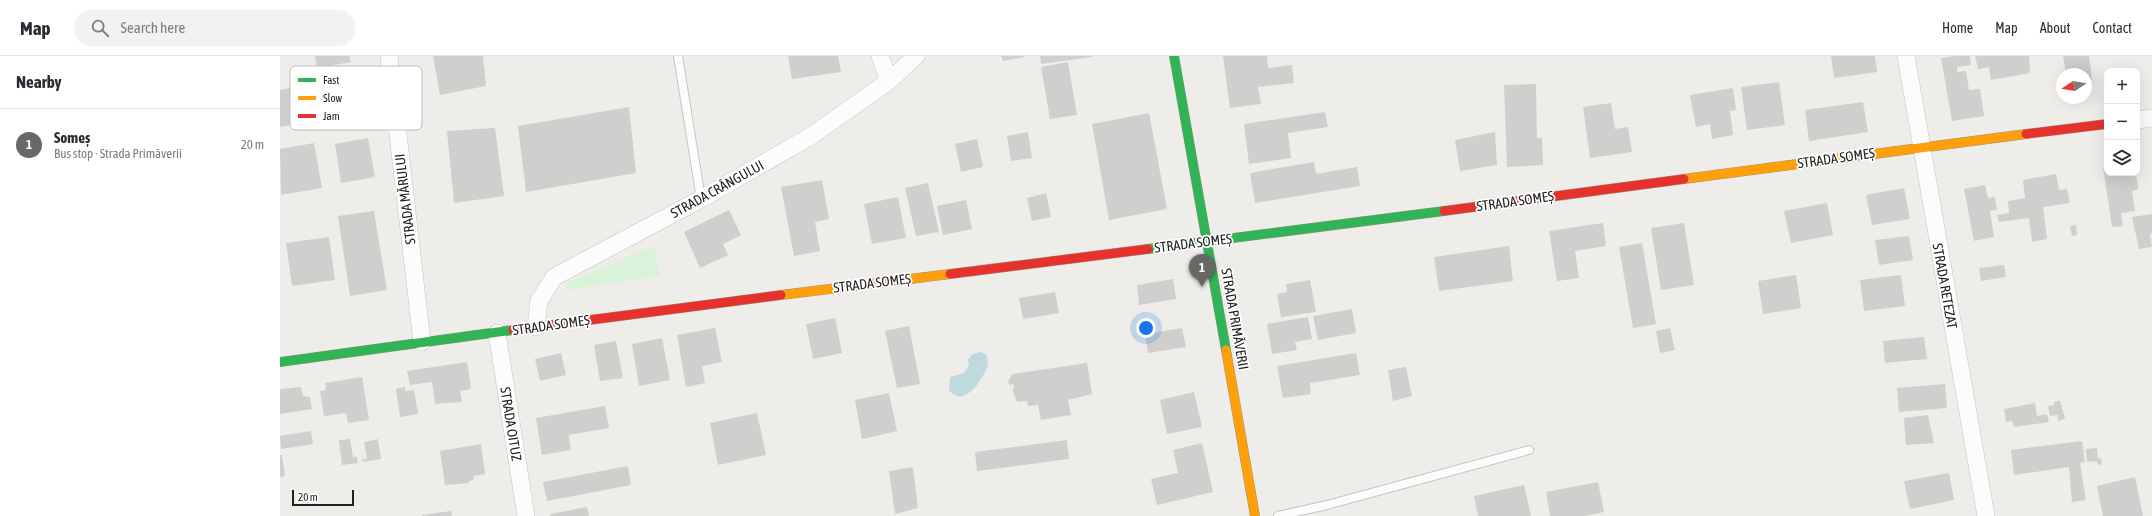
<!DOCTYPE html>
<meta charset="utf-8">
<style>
:root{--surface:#fff;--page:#f2f2f3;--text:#2b2b33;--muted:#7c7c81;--line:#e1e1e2;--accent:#696867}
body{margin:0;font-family:"Asap Condensed",sans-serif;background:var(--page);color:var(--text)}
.controls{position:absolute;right:12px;top:12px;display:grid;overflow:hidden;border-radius:8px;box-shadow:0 4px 16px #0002}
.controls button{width:36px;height:36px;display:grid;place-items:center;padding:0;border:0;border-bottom:1px solid var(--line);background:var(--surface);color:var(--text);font:20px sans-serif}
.compass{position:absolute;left:1776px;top:12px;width:36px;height:36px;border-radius:50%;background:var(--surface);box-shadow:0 4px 16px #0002;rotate:258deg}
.scale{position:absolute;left:12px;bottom:10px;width:62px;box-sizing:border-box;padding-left:4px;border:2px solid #212121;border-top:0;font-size:11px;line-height:14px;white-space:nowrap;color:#212121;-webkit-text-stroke:3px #fff;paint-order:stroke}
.you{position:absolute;left:866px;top:272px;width:14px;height:14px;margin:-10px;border:3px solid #fff;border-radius:50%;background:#1a73e8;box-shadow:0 0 0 6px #1a73e833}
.badge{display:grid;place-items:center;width:26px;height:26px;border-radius:50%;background:var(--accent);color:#fff;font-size:13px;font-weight:700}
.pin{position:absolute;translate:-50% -33px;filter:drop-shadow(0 1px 2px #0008)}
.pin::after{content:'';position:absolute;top:21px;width:14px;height:12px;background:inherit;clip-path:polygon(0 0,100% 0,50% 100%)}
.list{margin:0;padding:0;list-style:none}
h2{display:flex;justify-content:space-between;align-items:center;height:52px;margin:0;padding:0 16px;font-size:17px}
h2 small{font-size:13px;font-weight:400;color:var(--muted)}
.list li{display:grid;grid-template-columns:26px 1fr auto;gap:12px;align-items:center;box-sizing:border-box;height:72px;padding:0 16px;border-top:1px solid var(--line)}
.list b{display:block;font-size:15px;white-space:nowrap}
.list p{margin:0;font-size:13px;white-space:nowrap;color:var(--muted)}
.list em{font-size:13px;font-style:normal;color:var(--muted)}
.icon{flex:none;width:22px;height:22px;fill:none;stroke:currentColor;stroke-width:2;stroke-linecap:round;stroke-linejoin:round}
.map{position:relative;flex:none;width:1872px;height:460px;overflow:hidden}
header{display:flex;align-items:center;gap:24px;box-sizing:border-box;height:56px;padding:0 20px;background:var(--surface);border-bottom:1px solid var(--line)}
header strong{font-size:19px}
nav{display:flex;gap:22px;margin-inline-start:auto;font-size:14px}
.search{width:280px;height:36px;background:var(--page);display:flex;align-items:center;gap:10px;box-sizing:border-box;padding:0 14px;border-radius:16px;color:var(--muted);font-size:15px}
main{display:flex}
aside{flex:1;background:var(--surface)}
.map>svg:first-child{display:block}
.park{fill:#daf2da}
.water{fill:#c0d9df}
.building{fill:#d1cfcd}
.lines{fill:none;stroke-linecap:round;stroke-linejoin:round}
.lane-casing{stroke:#c4c4c2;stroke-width:10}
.street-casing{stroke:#c4c4c2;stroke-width:18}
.fast-casing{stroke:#969883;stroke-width:10}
.slow-casing{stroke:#969883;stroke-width:10}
.jam-casing{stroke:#969883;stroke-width:10}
.lane{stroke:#fcfcfc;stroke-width:8}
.street{stroke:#fcfcfc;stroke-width:17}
.fast{stroke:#30b455;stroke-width:9}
.slow{stroke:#ff9f0a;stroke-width:9}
.jam{stroke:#e5322d;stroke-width:9}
.labels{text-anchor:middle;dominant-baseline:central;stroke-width:3.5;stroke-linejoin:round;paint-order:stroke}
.street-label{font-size:14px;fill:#212121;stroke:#fff}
.key{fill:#fff;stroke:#bcbcbc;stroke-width:1}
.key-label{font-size:11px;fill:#212121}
</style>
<header>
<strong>Map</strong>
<div class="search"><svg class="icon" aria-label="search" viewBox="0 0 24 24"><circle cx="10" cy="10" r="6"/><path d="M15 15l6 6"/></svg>Search here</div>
<nav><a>Home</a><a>Map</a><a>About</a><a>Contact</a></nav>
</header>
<main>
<aside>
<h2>Nearby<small></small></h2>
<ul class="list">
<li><span class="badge">1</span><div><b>Someș</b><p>Bus stop · Strada Primăverii</p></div><em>20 m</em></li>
</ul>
</aside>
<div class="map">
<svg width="1872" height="460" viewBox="0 0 1872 460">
<rect width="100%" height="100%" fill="#eeedea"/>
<path class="park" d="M374 190 380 220 287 234 286 227Z"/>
<path class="water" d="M700 296 706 298C707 302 709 307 707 311 702 325 683 353 669 334L670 321 684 317 689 309 688 303 693 298Z"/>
<path class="building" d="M35 0H69L71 6 37 12Z
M153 0H203L206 30 160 39Z
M508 0H558L561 16 512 23Z
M721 0H744V1L723 5Z
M760 0H812V1L761 8Z
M943 0H987L988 12 1012 9 1014 27 978 31 981 48 950 52Z
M1551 0H1595L1597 16 1554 22Z
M1676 0H1690L1691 9 1677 11V16L1686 15 1689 34 1700 33 1704 60 1672 65 1661 2Z
M1695 0H1749L1750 17 1711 24 1709 11 1698 13Z
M1783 0H1809L1812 24 1806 25V18H1786Z
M788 6 797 59 770 63 761 11Z
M1499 26 1505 69 1467 74 1461 31Z
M1256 28 1257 82H1262L1263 109 1227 111 1224 29Z
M21 30 27 66 0 71V34Z
M1453 32 1456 54 1450 55 1453 79 1432 83 1430 68 1416 71 1410 39Z
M1583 46 1588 76 1529 85 1525 54Z
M1331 47 1335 73 1348 71 1352 96 1310 102 1303 51Z
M349 51 356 117 246 136 238 70Z
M1045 56 1048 71 1008 77 1011 102 969 108 964 68Z
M869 57 887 153 829 164 812 68Z
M215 72 224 140 174 147 167 75Z
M748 76 752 102 731 105 727 80Z
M1215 76 1217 109 1180 115 1175 84Z
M88 82 95 121 61 127 55 88Z
M697 83 703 111 681 116 675 88Z
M34 87 42 132 1 139 0 93Z
M1034 106 1036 118 1077 111 1080 130 975 147 970 117Z
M1823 111H1827V117H1856L1858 133 1852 135 1855 155 1841 157 1843 170 1832 171Z
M1776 118 1779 134 1787 133 1790 147 1763 151 1767 183 1752 186 1749 162 1719 166 1717 159 1729 157 1728 145 1745 142 1743 124Z
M542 124 549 163 535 166 540 195 514 200 501 131Z
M648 127 659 176 636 180 625 132Z
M1705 129 1708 142 1715 141 1717 154 1710 155 1714 181 1694 185 1684 133Z
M1624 132 1630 163 1592 169 1586 139Z
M766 137 771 161 752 165 747 142Z
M618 141 626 182 592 188 584 148Z
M686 144 692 173 663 179 657 150Z
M1547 147 1553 179 1511 187 1504 155Z
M449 154 461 179 443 188 448 199 420 212 404 176Z
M94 155 107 234 70 240 58 160Z
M1872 158V177L1870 178 1872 191 1859 193 1852 161Z
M1323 167 1326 190 1295 195 1299 222 1277 225 1269 175Z
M1404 167 1414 229 1381 234 1371 172Z
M1796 169 1797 179 1792 180 1790 170Z
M1629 180 1633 204 1599 209 1595 184Z
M49 181 55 224 12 230 6 187Z
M1362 187 1376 268 1353 272 1339 191Z
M1229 190 1233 225 1159 235 1154 201Z
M1724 209 1726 221 1701 225 1699 212Z
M1516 219 1521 252 1483 258 1478 225Z
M1621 219 1625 250 1584 255 1580 224Z
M893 223 896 243 859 249 857 229Z
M1030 224 1036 256 1001 261 997 238 1007 236 1006 228Z
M775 236 779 257 743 263 739 242Z
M1072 253 1076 277 1038 284 1033 260Z
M1028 261 1032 283 1015 286 1017 294 992 298 987 268Z
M555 262 562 297 533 303 526 268Z
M629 270 640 328 617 332 605 275Z
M435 272 442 306 422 310 425 327 406 331 397 279Z
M902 272 906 291 868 297 865 278Z
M1390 272 1395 294 1380 297 1376 275Z
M1644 281 1647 303 1605 307 1603 285Z
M382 282 390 324 359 330 352 288Z
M336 285 343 322 320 325 314 289Z
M281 297 286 319 260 325 255 303Z
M1076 297 1080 319 1030 327 1031 338 1003 342 997 310Z
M187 306 191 333 180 335 182 346 155 348 152 326 130 329 127 315Z
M807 307 812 338 788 344 791 359 761 364 758 349 748 350 747 345 737 346 733 335 734 328 730 329 728 326 732 318Z
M1126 311 1132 340 1113 345 1108 314Z
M82 321 89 364 68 367 66 357 44 360 40 335 46 334 45 327Z
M1665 328 1667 352 1619 356 1617 332Z
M21 331 23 340 30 341 32 353 0 358V333Z
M125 331V335L134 334 138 358 120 361 116 333Z
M914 336 922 371 887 378 880 344Z
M609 337 617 375 582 383 575 344Z
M1778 345H1780L1785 363 1778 365V359L1770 360 1768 350 1774 349V346Z
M1755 347 1757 360 1767 358 1769 366 1734 371 1732 365 1726 366 1724 353Z
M325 350 329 372 289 379 291 394 262 399 256 362Z
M477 357 486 399 438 409 430 367Z
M1648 359 1654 387 1626 389 1624 362Z
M31 375 33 388 1 393 0 380Z
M70 383 73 401H77L78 407 62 409 59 384Z
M98 383 101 403 83 406 82 403H87L84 386Z
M787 384 789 403 697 415 695 396Z
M1802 385 1805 406 1800 407 1806 444 1792 446 1789 411 1734 419 1731 394Z
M922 387 933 436 877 449 871 423 898 417 893 394Z
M201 388 205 418 193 420 194 424 189 425V427L165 429 160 395Z
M1817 392 1818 403 1821 402 1822 408 1818 409 1817 405 1807 406 1806 393Z
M0 399H2L5 420 0 421Z
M348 410 351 429 267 445 263 426Z
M633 411 638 452 615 458 609 415Z
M1669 417 1674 444 1630 453 1624 425Z
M1855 421 1863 460H1823L1817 430Z
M1318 426 1324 456 1305 460H1270L1266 436Z
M1244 429 1251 460H1198L1194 440Z
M307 451 309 460H270V458Z
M171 455 172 460H142V459Z"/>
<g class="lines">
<defs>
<path id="lane" d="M398 0 421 143
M998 460 1047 449 1249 394"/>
<path id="street" d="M109 0 142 286
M600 0 609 25
M1626 0 1706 460
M1857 64 1872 62
M256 271 259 245 274 221 421 143 531 80 609 25 636 0
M217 277 246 460"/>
<path id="fast" d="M894 0 946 294
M868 193 1164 155
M0 306 233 274"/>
<path id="slow" d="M1404 123 1746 78
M501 239 670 218
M946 294 975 460"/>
<path id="jam" d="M1746 78 1827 68
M1164 155 1404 123
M670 218 868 193
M233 274 501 239"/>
</defs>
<use href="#lane" class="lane-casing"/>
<use href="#street" class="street-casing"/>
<use href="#fast" class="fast-casing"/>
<use href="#slow" class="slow-casing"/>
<use href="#jam" class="jam-casing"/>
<use href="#lane" class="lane"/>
<use href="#street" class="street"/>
<use href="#fast" class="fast"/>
<use href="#slow" class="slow"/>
<use href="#jam" class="jam"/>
</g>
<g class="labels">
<g class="street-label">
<text transform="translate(1556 102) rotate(-8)">STRADA SOMEȘ</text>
<text transform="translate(437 133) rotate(-29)">STRADA CRÂNGULUI</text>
<text transform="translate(125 143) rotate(-97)">STRADA MĂRULUI</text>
<text transform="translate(1235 145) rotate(-8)">STRADA SOMEȘ</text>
<text transform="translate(913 187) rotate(-7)">STRADA SOMEȘ</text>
<text transform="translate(592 227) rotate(-7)">STRADA SOMEȘ</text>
<text transform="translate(1665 230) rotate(80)">STRADA RETEZAT</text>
<text transform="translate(955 263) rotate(80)">STRADA PRIMĂVERII</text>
<text transform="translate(271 269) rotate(-8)">STRADA SOMEȘ</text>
<text transform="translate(231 368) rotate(81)">STRADA OITUZ</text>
</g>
</g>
<rect x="10" y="10" width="132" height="64" rx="6" class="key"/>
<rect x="18" y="22" width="18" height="4" fill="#30b455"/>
<rect x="18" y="40" width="18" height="4" fill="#ff9f0a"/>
<rect x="18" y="58" width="18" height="4" fill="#e5322d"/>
<g class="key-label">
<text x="43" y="28">Fast</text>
<text x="43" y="46">Slow</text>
<text x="43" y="64">Jam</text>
</g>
</svg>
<div class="controls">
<button>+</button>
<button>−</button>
<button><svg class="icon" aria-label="layers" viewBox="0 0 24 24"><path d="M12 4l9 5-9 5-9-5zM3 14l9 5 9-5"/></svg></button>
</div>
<svg class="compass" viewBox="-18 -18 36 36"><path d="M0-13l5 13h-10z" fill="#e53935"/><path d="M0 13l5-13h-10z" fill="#7c7c81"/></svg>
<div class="scale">20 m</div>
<div class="you"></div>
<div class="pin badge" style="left:922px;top:231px">1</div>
</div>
</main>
